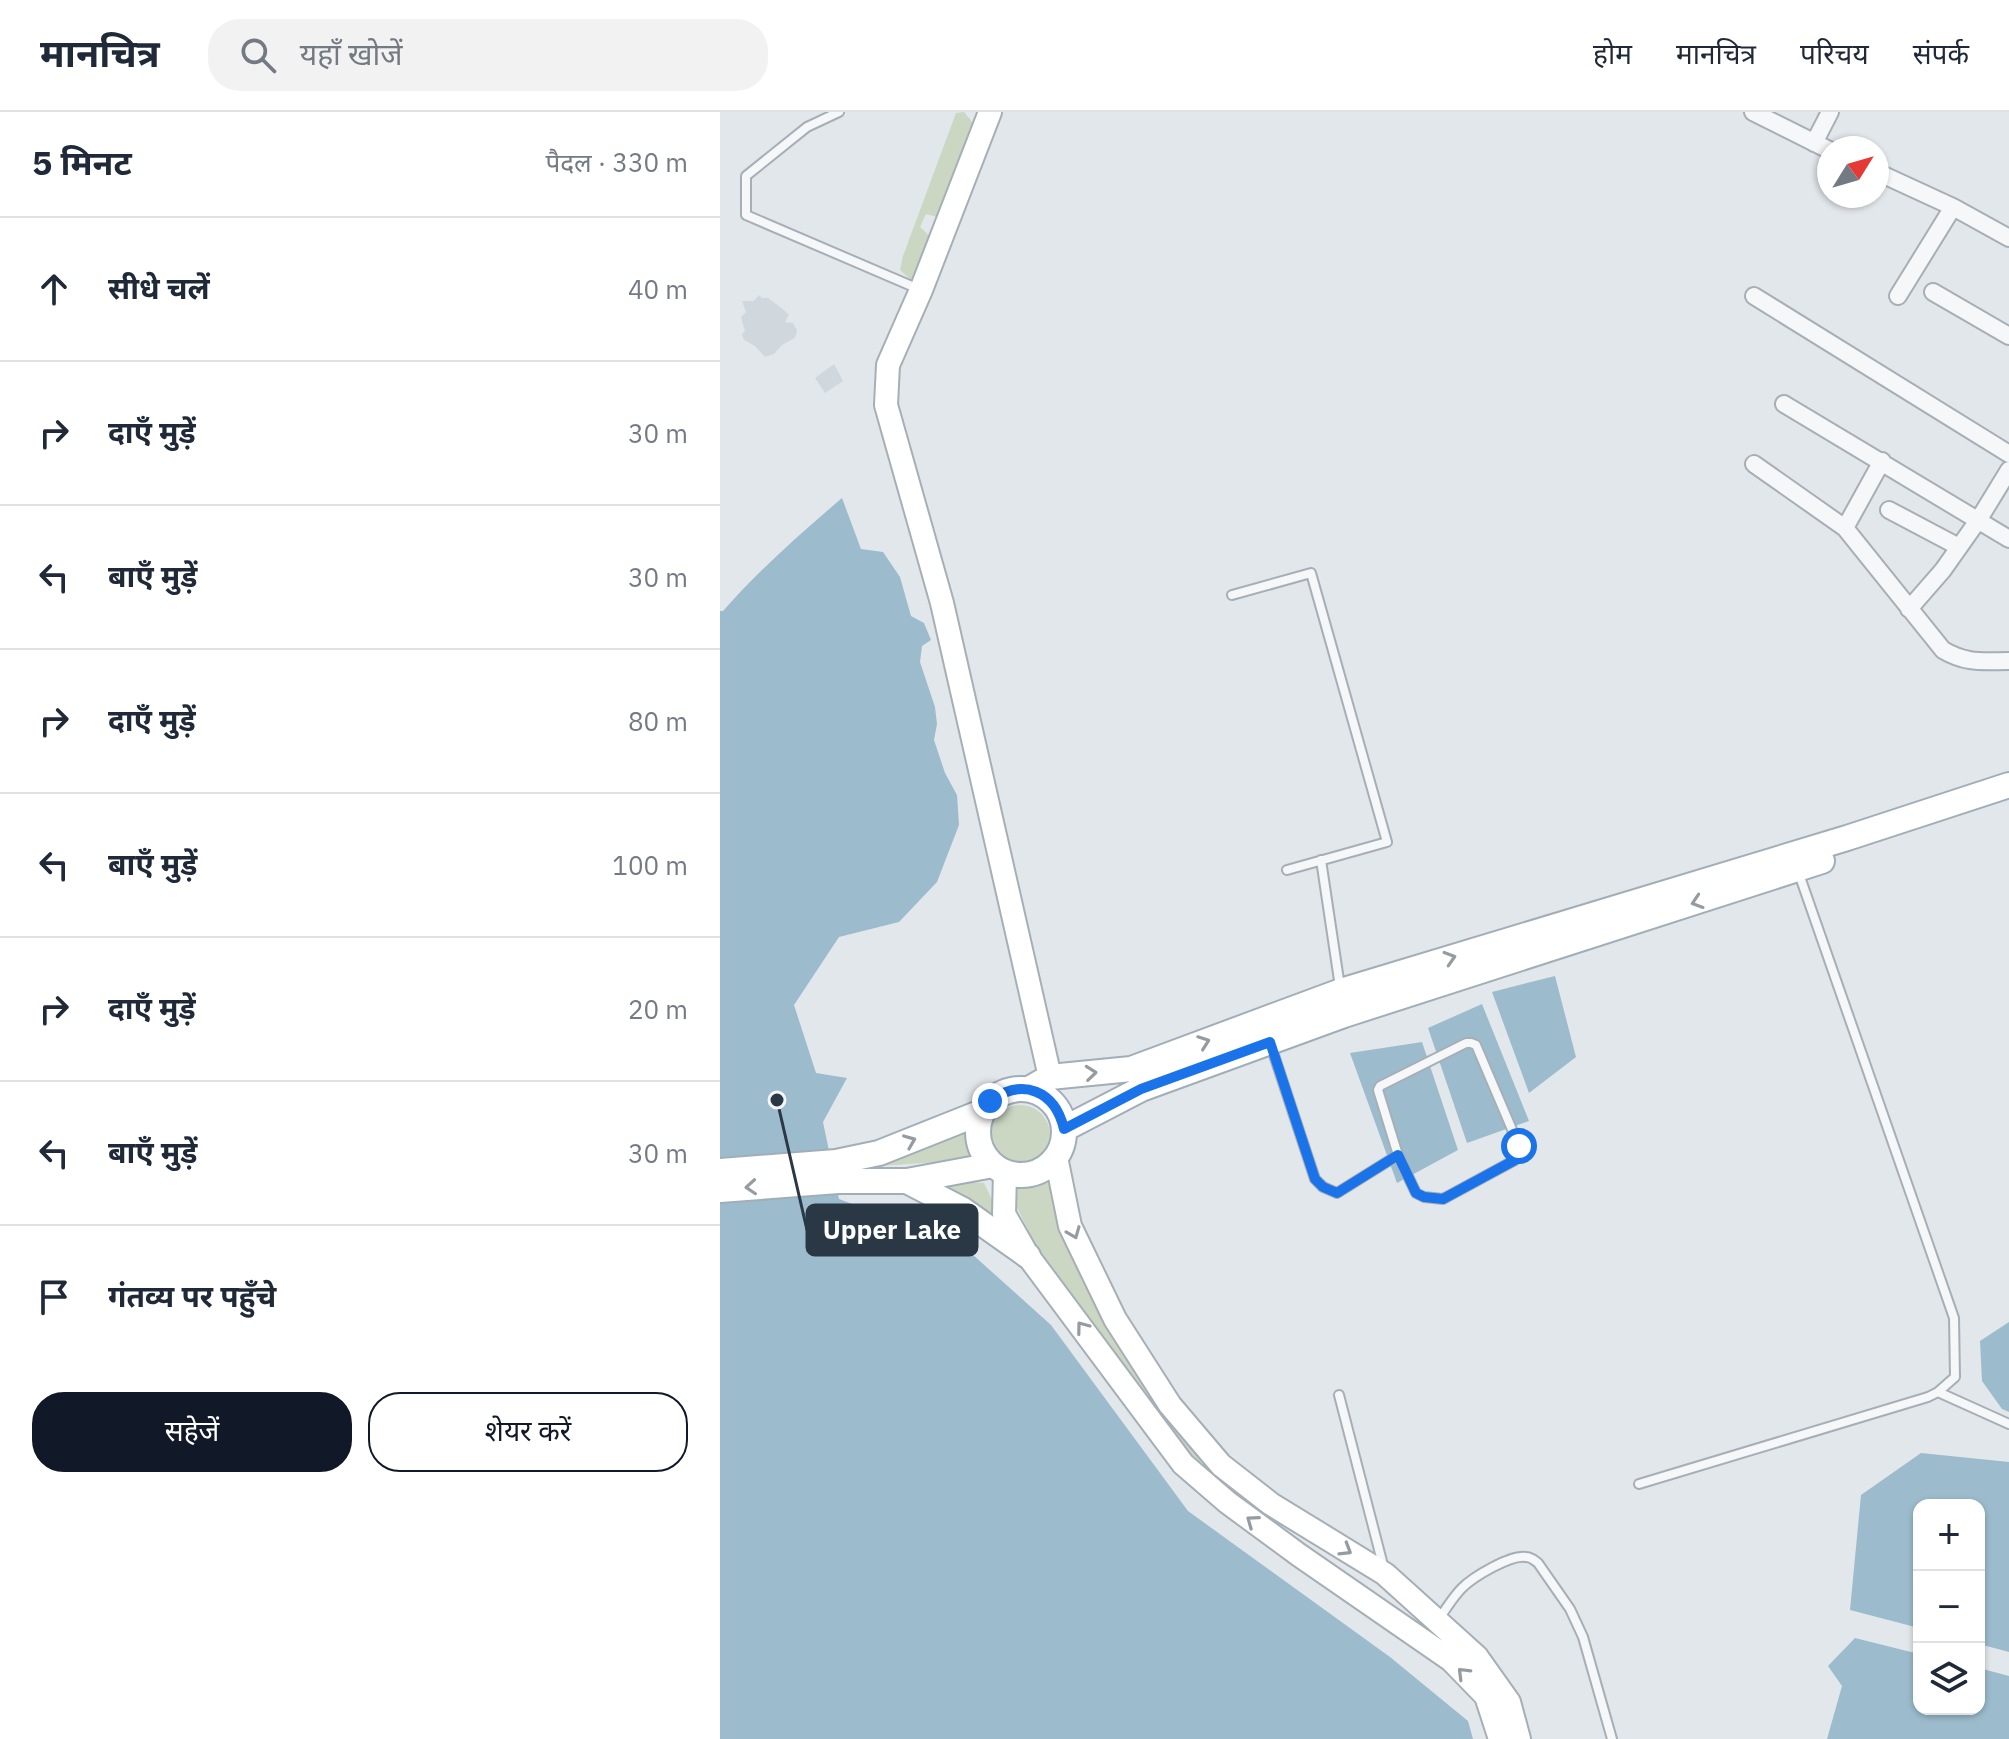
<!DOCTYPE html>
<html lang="hi">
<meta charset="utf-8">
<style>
:root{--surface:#fff;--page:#f2f2f3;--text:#1f2937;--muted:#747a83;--line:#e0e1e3;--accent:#111827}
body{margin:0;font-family:"IBM Plex Sans","Noto Sans Devanagari",sans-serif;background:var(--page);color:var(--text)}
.controls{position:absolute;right:24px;bottom:24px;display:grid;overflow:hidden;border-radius:16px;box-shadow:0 2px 6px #0004}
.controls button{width:72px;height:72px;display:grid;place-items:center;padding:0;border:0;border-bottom:2px solid var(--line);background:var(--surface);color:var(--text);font:40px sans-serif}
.compass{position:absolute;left:1097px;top:24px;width:72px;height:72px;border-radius:50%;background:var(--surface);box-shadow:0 2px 6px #0004;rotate:53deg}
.stop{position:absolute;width:24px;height:24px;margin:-18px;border:6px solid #1a73e8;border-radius:50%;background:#fff}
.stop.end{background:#1a73e8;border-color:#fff;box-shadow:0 2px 8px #0008}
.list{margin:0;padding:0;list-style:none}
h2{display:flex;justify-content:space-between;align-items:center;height:104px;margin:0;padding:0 32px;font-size:34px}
h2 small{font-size:26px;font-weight:400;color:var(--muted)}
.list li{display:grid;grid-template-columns:52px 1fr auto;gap:24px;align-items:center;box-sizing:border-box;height:144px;padding:0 32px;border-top:2px solid var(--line)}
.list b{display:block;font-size:30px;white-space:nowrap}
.list em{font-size:26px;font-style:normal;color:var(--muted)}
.actions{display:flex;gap:16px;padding:24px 32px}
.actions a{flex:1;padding:18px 0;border:2px solid var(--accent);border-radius:32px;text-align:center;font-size:28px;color:var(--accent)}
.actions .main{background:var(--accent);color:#fff}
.icon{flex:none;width:44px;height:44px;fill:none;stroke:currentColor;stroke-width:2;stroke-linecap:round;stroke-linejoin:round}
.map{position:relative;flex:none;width:1289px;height:1627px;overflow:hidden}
header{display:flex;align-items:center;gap:48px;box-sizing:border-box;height:112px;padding:0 40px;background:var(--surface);border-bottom:2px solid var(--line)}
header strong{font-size:38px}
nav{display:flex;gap:44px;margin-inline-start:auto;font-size:28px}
.search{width:560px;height:72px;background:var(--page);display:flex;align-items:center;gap:20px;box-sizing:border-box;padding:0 28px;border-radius:32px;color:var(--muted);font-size:30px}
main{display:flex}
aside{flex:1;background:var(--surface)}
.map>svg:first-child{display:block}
.built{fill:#d0d7dd}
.green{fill:#cbd6c3}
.water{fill:#9cbccd}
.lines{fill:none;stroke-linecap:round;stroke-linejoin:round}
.lane-casing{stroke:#a7afb6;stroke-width:12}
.street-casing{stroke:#a7afb6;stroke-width:20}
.secondary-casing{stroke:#a7afb6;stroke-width:26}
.primary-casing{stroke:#a1aeb8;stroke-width:28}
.lane{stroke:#f5f7f9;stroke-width:8}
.street{stroke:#f5f7f9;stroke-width:16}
.secondary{stroke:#fff;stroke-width:22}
.primary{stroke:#fff;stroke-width:24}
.oneway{stroke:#949ca2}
.route{stroke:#1a73e8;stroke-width:10}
.leader{fill:none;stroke:#293844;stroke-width:3}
.callout-dot{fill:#293844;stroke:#f2f6f8;stroke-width:3}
.callout{fill:#293844;stroke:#293844;stroke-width:3}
.callout-label{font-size:26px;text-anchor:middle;font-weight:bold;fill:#fff}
</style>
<header>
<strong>मानचित्र</strong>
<div class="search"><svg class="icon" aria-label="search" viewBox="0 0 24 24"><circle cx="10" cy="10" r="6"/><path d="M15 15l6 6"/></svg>यहाँ खोजें</div>
<nav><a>होम</a><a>मानचित्र</a><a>परिचय</a><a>संपर्क</a></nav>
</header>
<main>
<aside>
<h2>5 मिनट<small>पैदल · 330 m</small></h2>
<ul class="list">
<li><svg class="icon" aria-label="ahead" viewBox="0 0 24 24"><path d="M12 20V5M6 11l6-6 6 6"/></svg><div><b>सीधे चलें</b></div><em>40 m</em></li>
<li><svg class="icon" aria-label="right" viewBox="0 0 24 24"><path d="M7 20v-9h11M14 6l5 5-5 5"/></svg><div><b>दाएँ मुड़ें</b></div><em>30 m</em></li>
<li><svg class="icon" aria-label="left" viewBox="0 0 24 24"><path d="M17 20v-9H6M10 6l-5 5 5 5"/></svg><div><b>बाएँ मुड़ें</b></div><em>30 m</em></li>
<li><svg class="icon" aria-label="right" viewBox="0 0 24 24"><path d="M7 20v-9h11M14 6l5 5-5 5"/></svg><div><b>दाएँ मुड़ें</b></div><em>80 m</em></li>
<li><svg class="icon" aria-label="left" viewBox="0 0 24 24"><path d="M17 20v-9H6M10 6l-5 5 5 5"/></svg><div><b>बाएँ मुड़ें</b></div><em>100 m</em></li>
<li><svg class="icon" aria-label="right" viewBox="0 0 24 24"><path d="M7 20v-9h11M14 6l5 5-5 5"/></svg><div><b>दाएँ मुड़ें</b></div><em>20 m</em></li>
<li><svg class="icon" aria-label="left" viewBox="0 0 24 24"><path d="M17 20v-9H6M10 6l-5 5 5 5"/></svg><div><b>बाएँ मुड़ें</b></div><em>30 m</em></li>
<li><svg class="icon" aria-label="arrive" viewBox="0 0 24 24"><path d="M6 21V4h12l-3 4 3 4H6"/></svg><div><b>गंतव्य पर पहुँचे</b></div></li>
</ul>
<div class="actions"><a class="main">सहेजें</a><a>शेयर करें</a></div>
</aside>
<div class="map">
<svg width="1289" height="1627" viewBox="0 0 1289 1627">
<rect width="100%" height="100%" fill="#e2e7eb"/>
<path class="built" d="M39 183 42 186H48L64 198 69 203 65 210 73 211 77 218 75 226 62 233 54 242 45 245 35 234 24 228 22 222 25 219 21 205 26 200 22 189H34Z
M114 252 123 269 105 281 95 266Z"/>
<path class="green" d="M244 0 253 11 254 22 225 107 206 102 200 115 217 131 201 163 190 167 180 158 183 144 236 1Z
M270 1023a30 30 0 1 1 60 0a30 30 0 1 1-60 0Z
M249 1014 248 1026 256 1050H218L131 1056Z
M329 1066 342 1124 388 1214 486 1345 477 1353 362 1202 313 1128 285 1071Z
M221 1068 264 1071 284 1113 259 1093 219 1070Z"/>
<path class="water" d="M122 386 141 437 163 440 180 465 191 504 204 511 211 528 202 534 200 550 215 595 217 612 214 628 225 661 237 683 239 713 217 770 179 810 119 825 74 893 96 961 127 966 103 1010 119 1087 242 1133 331 1213 468 1399 670 1545 748 1609 753 1627H0V499H3C39 458 80 422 122 386Z
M835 864 856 945 809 981 772 880Z
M762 892 809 1009 747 1031 708 916Z
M702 930 738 1038 677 1071 630 941Z
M1289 1210V1300L1282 1297 1262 1269 1260 1229Z
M1201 1341 1289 1350V1540L1259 1532V1393H1199V1516L1130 1498 1141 1383Z
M1135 1526 1199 1542V1597H1259V1556L1289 1564V1627H1107L1122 1574 1108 1554Z"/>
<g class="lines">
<defs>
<path id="lane" d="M119 0 87 15 26 64V103L201 178
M512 483 591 461 667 730 567 758
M601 748 620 875
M550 931 595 1067 603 1075 617 1081 678 1043
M746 931H751L756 933 799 1034 795 1048 723 1087 704 1085 696 1081 678 1043 658 978 660 974Z
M1218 1280 1289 1312
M619 1283 664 1457
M919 1372 1208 1285 1218 1280 1235 1265 1234 1206 1078 759
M718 1508C726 1497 733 1485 742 1476 753 1465 791 1442 806 1445 811 1445 814 1448 818 1451L850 1497 863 1525 892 1627"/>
<path id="street" d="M1033 0 1109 38
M1094 31 1110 0
M1157 60 1233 95
M1213 180 1289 224
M1034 184 1289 342
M1178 184 1233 95 1289 126
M1064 292 1289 427
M1034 352 1125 416 1223 538C1247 552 1262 549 1289 549
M1169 398 1239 435
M1125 416 1162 349
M1189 497 1223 458 1259 407 1289 358"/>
<path id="secondary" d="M270 0 201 178 168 253 166 293 222 491 330 965
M336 1045 350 1114 395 1207 450 1293 501 1353 551 1392 665 1462 757 1545 789 1590 799 1627
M285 1060 284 1102 308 1144 463 1352 507 1390 579 1443 731 1548 766 1584 780 1627"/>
<path id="primary" d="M309 977 330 965 411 957 621 879 1127 726 1289 673
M258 1020a43 43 0 1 1 86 0a43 43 0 1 1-86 0Z
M344 1017 421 977 624 903 1102 749
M0 1059 116 1050 159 1041 262 1000
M187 1069 243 1098 308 1144
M0 1078 118 1069H187L273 1053"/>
</defs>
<use href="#lane" class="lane-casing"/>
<use href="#street" class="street-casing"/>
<use href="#secondary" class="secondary-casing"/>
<use href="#primary" class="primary-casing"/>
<use href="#lane" class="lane"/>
<use href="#street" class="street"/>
<use href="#secondary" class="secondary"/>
<use href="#primary" class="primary"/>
</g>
<defs><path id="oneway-chevron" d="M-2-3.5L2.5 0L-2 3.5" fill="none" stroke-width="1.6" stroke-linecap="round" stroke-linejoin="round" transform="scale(2)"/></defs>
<g class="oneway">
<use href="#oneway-chevron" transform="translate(977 790) rotate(162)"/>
<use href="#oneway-chevron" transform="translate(730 846) rotate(-17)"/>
<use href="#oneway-chevron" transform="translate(484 930) rotate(-20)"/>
<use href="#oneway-chevron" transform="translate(371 961) rotate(-6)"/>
<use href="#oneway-chevron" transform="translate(190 1029) rotate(-22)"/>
<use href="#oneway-chevron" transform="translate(31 1075) rotate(176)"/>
<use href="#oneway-chevron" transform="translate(354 1121) rotate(68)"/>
<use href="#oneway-chevron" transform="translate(362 1215) rotate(-127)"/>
<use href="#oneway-chevron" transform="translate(532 1409) rotate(-144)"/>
<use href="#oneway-chevron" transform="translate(626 1438) rotate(31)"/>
<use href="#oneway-chevron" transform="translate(743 1561) rotate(-135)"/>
</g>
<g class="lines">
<path class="route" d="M270 989C303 965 335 979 344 1017L421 977 550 930 595 1067 603 1075 617 1081 678 1043 696 1081 704 1085 723 1087 795 1048 799 1041V1034"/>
</g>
<path class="leader" d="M57 988L87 1118"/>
<circle class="callout-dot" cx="57" cy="988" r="8"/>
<rect class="callout" x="87" y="1093" width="170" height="50" rx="8"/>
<g class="callout-label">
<text x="172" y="1127">Upper Lake</text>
</g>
</svg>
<div class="controls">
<button>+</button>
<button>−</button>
<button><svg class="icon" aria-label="layers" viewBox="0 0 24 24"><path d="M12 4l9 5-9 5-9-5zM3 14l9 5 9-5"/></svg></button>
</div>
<svg class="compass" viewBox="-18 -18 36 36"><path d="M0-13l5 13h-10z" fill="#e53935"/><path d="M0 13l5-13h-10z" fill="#747a83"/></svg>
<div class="stop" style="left:799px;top:1034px"></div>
<div class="stop end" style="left:270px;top:989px"></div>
</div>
</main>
